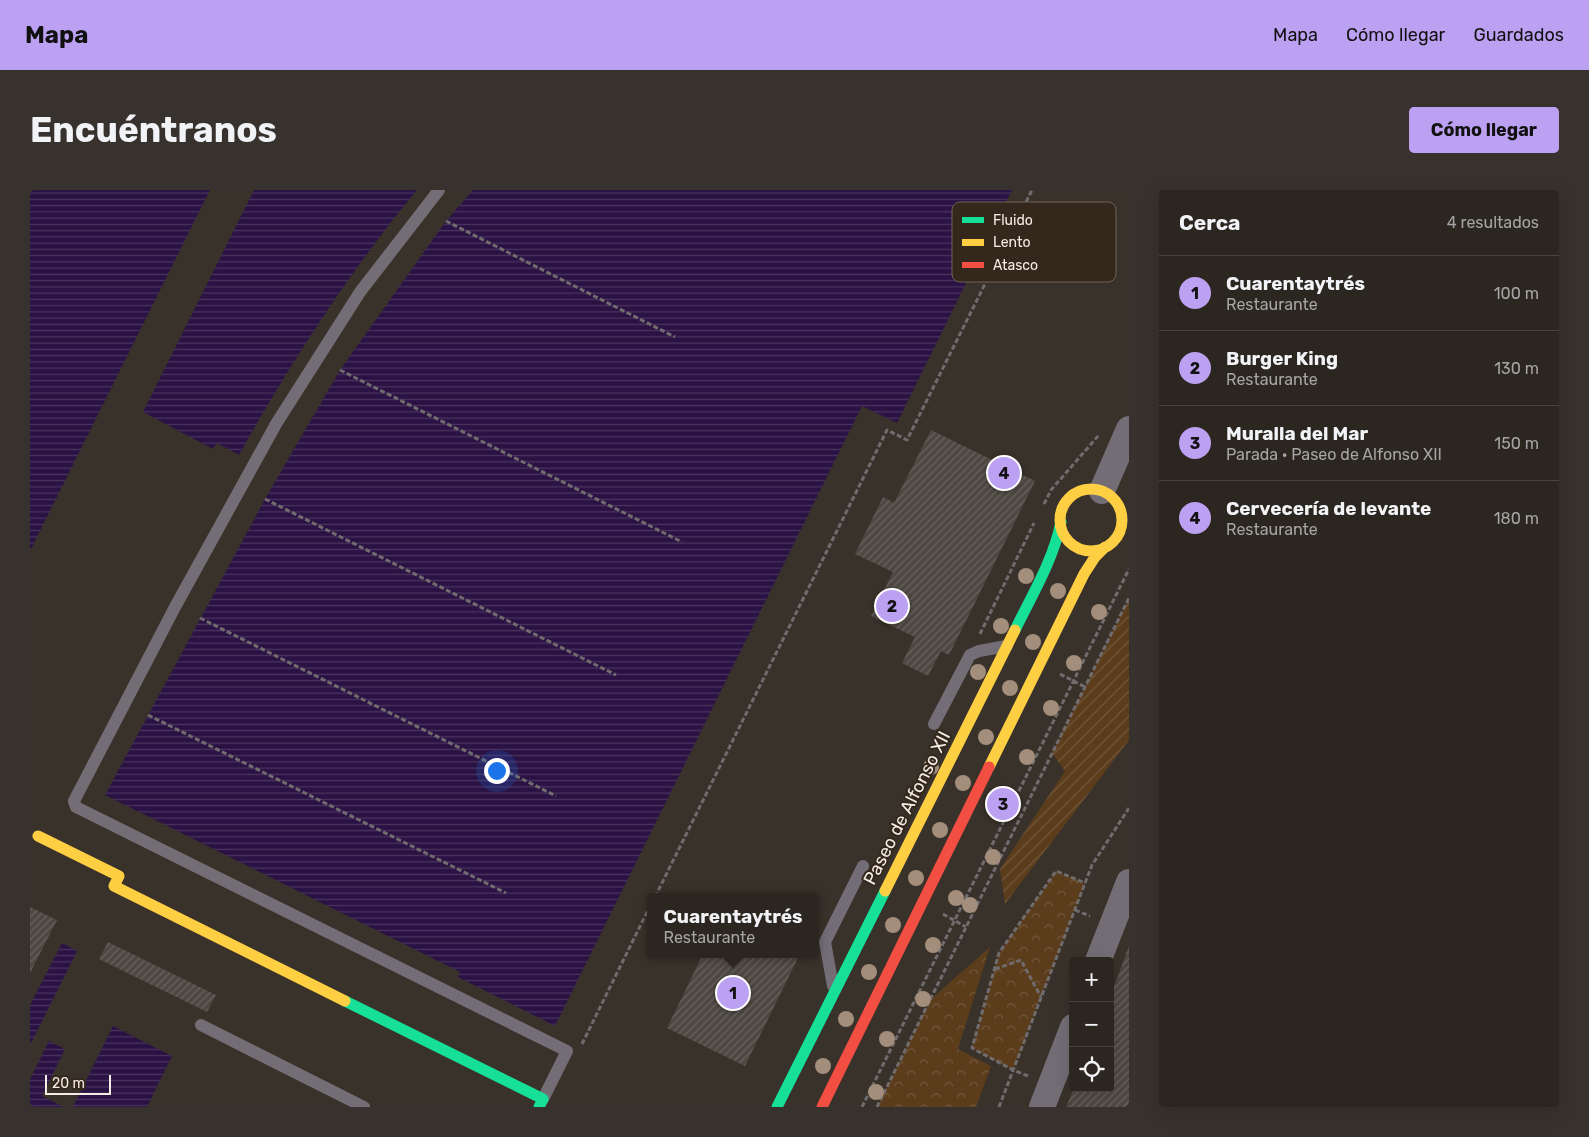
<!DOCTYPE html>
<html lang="es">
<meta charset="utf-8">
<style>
:root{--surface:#2b2620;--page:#37322d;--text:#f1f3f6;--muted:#a6a5a5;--line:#47433e;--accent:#bca0f2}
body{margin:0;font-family:Rubik,sans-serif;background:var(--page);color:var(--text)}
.controls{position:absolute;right:15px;bottom:15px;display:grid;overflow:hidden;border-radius:5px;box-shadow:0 5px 20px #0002}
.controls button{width:45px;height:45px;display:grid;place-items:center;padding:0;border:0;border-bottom:1px solid var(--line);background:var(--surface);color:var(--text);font:25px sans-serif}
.scale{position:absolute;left:15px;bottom:12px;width:66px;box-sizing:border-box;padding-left:5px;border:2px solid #f5ece5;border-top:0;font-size:14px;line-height:18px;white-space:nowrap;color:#f5ece5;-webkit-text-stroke:4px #34281c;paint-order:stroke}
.you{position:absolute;left:466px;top:580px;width:18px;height:18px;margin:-12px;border:4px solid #fff;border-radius:50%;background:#1a73e8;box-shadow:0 0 0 8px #1a73e833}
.badge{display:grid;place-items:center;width:32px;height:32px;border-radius:50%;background:var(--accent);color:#111;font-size:16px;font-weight:700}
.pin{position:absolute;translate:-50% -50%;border:2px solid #fff;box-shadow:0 1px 5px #0006}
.popup{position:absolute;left:617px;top:703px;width:172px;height:65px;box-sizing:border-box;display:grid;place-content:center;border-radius:5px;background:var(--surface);filter:drop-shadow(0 1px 4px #0005);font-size:16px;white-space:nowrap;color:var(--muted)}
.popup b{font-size:19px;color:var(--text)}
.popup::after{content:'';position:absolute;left:50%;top:100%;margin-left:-10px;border:10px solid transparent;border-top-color:var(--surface)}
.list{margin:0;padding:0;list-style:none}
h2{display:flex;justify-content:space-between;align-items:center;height:65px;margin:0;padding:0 20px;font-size:21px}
h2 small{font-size:16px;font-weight:400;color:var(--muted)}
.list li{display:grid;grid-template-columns:32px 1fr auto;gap:15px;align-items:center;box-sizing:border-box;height:75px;padding:0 20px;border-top:1px solid var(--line)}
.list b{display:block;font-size:19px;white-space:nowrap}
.list p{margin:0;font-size:16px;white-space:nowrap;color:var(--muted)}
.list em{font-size:16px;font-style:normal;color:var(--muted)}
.icon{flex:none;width:28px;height:28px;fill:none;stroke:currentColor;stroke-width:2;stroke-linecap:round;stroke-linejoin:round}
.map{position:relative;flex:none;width:1099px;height:917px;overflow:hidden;border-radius:5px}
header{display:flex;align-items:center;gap:30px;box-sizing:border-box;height:70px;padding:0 25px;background:var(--accent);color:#111}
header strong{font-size:24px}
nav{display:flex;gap:28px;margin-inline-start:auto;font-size:18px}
.intro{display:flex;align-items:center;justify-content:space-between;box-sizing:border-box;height:120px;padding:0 30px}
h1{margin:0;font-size:35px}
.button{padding:12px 22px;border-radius:5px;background:var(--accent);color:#111;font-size:18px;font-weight:700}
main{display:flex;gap:30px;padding:0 30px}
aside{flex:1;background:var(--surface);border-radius:5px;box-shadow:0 5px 20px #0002}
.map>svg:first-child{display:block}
.park{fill:url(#park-crowns)}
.garden{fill:url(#garden-furrows)}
.water{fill:url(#water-rules)}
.building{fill:url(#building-hatch)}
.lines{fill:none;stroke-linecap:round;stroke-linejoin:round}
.path{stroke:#706c6e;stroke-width:3;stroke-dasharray:5 2.5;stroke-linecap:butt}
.lane{stroke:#736e76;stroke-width:12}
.street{stroke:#736e76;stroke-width:26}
.fast{stroke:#16e098;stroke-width:11}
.slow{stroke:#ffcf43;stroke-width:11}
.jam{stroke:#f24e42;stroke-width:11}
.tree{fill:#a38e7c}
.labels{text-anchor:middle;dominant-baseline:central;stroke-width:4;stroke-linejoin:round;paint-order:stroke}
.street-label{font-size:18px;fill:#f5ece5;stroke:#34281c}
.key{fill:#34281c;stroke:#6e6358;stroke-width:1}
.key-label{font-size:14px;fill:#f5ece5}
</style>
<header>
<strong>Mapa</strong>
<nav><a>Mapa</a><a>Cómo llegar</a><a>Guardados</a></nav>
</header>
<div class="intro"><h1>Encuéntranos</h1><a class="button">Cómo llegar</a></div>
<main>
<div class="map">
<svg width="1099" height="917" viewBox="0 0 1099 917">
<defs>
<pattern id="park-crowns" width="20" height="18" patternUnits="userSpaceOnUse" patternTransform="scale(1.25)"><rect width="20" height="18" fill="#5b3c1b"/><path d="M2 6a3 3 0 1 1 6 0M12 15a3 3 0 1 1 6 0" fill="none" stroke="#73583c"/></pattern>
<pattern id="garden-furrows" width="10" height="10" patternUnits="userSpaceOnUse" patternTransform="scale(1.25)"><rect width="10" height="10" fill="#5b3c1b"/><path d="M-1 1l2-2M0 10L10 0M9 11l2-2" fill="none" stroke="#73583c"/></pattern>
<pattern id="water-rules" width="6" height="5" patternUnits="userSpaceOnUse" patternTransform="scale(1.25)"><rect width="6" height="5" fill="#2b1244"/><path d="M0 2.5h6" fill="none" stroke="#4a355f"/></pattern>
<pattern id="building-hatch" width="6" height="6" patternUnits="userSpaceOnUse" patternTransform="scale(1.25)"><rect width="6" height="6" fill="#4e4842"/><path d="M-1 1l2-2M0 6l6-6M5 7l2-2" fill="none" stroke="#68635d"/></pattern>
</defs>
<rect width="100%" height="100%" fill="#39322b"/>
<path class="park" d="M1026 681 1055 693 983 880 942 858 969 763Z
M960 757 928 859 961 876 946 917H847L900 810Z"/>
<path class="garden" d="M1099 408V550L975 714 970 679 1035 581 1022 563Z"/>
<path class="water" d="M0 0H180L0 361Z
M224 0H387C319 82 261 172 209 265L187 253 183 259 113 222Z
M443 0H982L867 233 832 216 525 836 428 787 430 782 75 605 235 309 310 180 416 31Z
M32 753 47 761 0 855V815Z
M83 836 142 866 117 917H43Z
M19 851 35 859 12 906 34 917H0V889Z"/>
<path class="building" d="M901 240 1005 291 919 465 911 461 898 486 872 473 885 447 841 426 863 382 825 364 853 307 864 313Z
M0 717 27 730 0 783Z
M78 752 186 805 177 822 69 769Z
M1099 756V917H1036L1044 898H1080V808Z
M673 764H762L768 768 715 876 637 838Z"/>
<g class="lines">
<path class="path" d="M416 31 645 147
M310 180 652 352
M235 309 586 485
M1014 314 1021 300 1069 245
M170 428 526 606
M950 444 1004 333
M1030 484 1055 497
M118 525 476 703
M625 707 857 240 877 250 1002 0
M1045 720 1060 726
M913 724 936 737
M965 779 991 770 1011 807
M552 854 620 716
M998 886 983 880 942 858 969 763 1026 681 1055 693
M832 917 1099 379
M847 917 1099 408
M969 917 1062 675 1099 618"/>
<path class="lane" d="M409 0 330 102 246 234 145 417 44 611 46 617 537 861 513 909
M904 534 940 465 949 461 977 456
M803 796 795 752 833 676
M171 835 334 917"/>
<path class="street" d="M1072 301 1099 239
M1068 771 1099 692
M1012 917 1043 837"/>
<path class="fast" d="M985 440C1002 405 1023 371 1031 332
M315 811 513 909 509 917
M747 917 855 701"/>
<path class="slow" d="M1030 330a31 31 0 1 1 62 0a31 31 0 1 1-62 0Z
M959 577 1054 384 1065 367 1075 357
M8 646 89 686 84 696 315 811
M855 701 985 440"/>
<path class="jam" d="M792 917 959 577"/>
</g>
<g class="tree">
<circle cx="996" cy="386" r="8"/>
<circle cx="1028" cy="401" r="8"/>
<circle cx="1069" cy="422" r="8"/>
<circle cx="971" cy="436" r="8"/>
<circle cx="1003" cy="452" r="8"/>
<circle cx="1044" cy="473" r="8"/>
<circle cx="948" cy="482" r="8"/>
<circle cx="980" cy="498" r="8"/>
<circle cx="1021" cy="518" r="8"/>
<circle cx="956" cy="547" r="8"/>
<circle cx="997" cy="567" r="8"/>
<circle cx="901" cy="577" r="8"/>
<circle cx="933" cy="593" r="8"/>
<circle cx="910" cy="640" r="8"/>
<circle cx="963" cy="667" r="8"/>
<circle cx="886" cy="688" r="8"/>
<circle cx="926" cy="708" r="8"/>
<circle cx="940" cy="715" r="8"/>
<circle cx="863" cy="735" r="8"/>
<circle cx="903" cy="755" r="8"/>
<circle cx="839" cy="782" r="8"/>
<circle cx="893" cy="809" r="8"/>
<circle cx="816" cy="829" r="8"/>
<circle cx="857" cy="849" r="8"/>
<circle cx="793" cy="876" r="8"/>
<circle cx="846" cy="902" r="8"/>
</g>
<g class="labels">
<g class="street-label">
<text transform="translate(877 618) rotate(-63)">Paseo de Alfonso XII</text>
</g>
</g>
<rect x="922" y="12" width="164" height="80" rx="8" class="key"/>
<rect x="932" y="27" width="22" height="6" fill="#16e098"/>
<rect x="932" y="49" width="22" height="7" fill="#ffcf43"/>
<rect x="932" y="72" width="22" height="6" fill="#f24e42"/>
<g class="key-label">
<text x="963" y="35">Fluido</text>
<text x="963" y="57">Lento</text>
<text x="963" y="80">Atasco</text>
</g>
</svg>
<div class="controls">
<button>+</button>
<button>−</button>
<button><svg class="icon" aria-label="locate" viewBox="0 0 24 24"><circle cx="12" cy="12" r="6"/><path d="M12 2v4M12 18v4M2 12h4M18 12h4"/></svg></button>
</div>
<div class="scale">20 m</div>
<div class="you"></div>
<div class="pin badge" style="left:703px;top:803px">1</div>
<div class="popup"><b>Cuarentaytrés</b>Restaurante</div>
<div class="pin badge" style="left:862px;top:416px">2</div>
<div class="pin badge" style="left:973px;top:614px">3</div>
<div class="pin badge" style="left:974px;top:283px">4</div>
</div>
<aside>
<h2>Cerca<small>4 resultados</small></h2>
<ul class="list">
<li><span class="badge">1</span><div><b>Cuarentaytrés</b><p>Restaurante</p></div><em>100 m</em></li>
<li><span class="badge">2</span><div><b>Burger King</b><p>Restaurante</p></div><em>130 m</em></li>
<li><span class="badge">3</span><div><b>Muralla del Mar</b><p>Parada · Paseo de Alfonso XII</p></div><em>150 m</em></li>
<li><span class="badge">4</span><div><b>Cervecería de levante</b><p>Restaurante</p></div><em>180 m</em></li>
</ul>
</aside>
</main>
